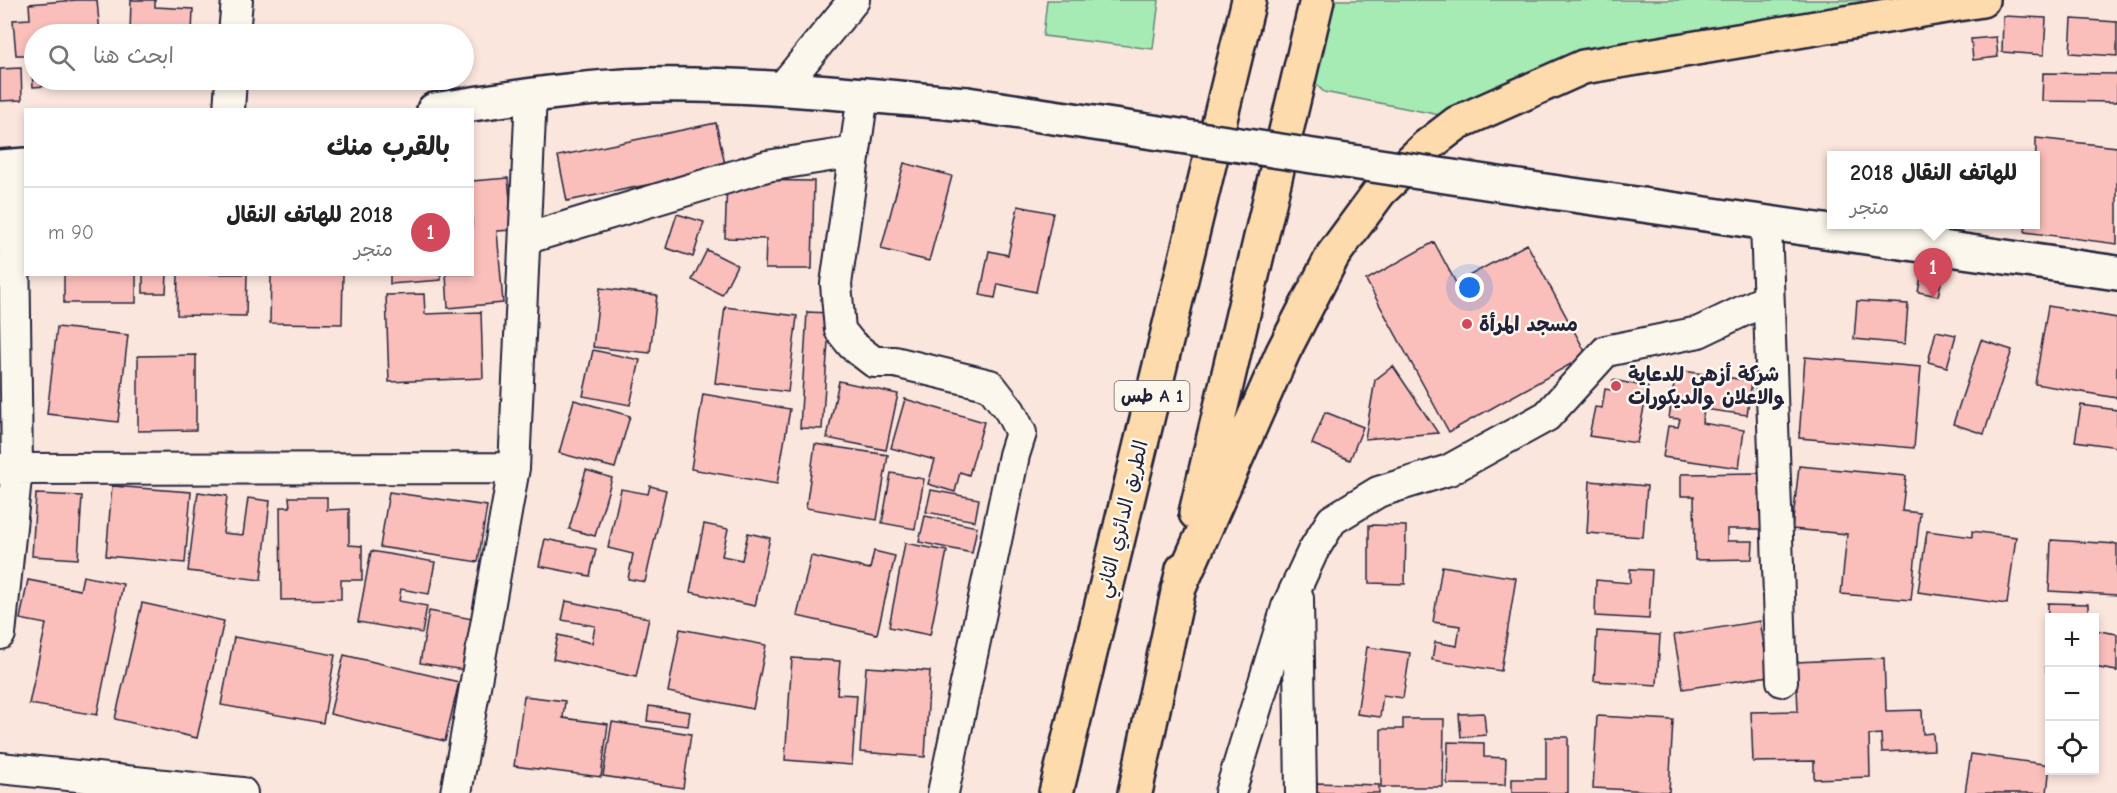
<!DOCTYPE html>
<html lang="ar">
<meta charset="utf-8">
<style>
:root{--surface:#fff;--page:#f2f2f2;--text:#222;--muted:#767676;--line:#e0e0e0;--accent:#d1495b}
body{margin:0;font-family:"Comic Neue","Playpen Sans Arabic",sans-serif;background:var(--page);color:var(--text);direction:rtl}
.controls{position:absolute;right:18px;bottom:18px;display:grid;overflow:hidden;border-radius:0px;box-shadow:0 3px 9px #0003}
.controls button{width:54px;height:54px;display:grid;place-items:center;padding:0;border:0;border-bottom:2px solid var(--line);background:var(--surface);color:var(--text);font:30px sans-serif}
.you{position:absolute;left:1470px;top:288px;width:21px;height:21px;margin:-15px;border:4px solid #fff;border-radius:50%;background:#1a73e8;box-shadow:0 0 0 9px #1a73e833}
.badge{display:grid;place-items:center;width:39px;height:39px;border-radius:50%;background:var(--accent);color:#fff;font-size:20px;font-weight:700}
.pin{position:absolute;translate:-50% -50px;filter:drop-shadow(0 2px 3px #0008)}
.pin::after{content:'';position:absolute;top:32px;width:21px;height:18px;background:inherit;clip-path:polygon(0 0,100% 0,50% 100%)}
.popup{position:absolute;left:1827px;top:151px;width:213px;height:78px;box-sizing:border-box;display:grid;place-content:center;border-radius:0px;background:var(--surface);filter:drop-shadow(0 2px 4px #0005);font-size:20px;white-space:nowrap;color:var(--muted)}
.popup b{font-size:22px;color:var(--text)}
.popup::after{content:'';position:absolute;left:50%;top:100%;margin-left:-12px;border:12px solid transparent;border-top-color:var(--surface)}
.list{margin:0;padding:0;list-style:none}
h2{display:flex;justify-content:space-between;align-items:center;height:78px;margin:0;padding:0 24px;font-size:26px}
h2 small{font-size:20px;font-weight:400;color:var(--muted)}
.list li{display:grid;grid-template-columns:39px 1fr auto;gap:18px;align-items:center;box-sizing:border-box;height:90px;padding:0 24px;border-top:2px solid var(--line)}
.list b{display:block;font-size:22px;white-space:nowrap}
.list p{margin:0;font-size:20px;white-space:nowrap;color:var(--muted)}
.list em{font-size:20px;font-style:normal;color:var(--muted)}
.icon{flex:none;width:33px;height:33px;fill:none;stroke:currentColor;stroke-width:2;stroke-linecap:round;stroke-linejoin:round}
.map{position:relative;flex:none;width:2117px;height:793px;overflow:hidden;direction:ltr}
.search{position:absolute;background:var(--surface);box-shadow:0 3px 9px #0003;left:24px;top:24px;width:450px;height:66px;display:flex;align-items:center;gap:15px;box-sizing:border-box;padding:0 21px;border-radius:33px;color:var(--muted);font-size:22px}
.panel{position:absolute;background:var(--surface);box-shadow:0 3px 9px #0003;left:24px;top:108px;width:450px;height:168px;border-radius:0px;direction:rtl}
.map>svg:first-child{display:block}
.green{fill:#a6eab4;stroke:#648678;stroke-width:1.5}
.building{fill:#fabebb;stroke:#22223b;stroke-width:1.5}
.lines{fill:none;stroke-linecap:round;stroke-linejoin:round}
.minor-casing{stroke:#22223b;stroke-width:34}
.tertiary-casing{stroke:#22223b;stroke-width:38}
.trunk-casing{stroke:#22223b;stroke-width:38}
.minor{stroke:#fbf7ec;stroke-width:30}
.tertiary{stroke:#fbf7ec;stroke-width:33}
.trunk{stroke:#fedbac;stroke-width:33}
.tertiary-bridge-casing{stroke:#22223b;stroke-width:38;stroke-linecap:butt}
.tertiary-bridge{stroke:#fbf7ec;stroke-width:33}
.poi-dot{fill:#d1495b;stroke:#fbf7ec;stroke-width:2}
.labels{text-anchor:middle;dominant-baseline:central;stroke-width:5;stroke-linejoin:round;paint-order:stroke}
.shield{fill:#fbf7ec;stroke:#636270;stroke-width:1.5}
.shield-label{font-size:18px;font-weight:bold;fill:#22223b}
.poi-label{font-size:20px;font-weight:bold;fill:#22223b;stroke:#fbf7ec;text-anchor:start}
.street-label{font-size:20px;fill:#22223b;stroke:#fbf7ec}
</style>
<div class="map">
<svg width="2117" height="793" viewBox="0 0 2117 793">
<rect width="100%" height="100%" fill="#fbe6dd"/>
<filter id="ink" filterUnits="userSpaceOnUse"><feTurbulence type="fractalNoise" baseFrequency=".0167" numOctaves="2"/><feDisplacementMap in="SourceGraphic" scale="12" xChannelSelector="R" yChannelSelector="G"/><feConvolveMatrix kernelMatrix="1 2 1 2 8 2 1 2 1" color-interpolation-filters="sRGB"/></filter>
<g filter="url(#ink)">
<path class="green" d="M1047 0H1159L1153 49 1043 36Z
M1317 0H1862V20L1583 67 1465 120 1324 92 1299 68Z"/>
<path class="building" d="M77 0H97L100 34H34V80H103V82L33 87 31 55H16L13 20 30 19 29 4Z
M131 0H155V7L193 9 192 34H130Z
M2003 16 2046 18 2044 55 2002 52Z
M2072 19 2117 22V56L2070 53Z
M1996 37 1998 57 1973 60 1971 39Z
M21 68 22 100 0 101V69Z
M2043 73 2117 74V102L2042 101Z
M716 123 726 169 567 201 558 156Z
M2036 138 2117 147V244L2025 232 2026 224H2035Z
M904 163 952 176 929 261 881 249Z
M508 178 513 230 497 231 503 303 448 308 446 274H472V181Z
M727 180 814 181 812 269H765L766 239 725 238Z
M1018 206 1053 213 1036 292 998 284 995 298 980 295 989 251 1008 255Z
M677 214 704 222 693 257 666 248Z
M1434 242 1456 283 1527 244 1587 355 1449 432 1366 280Z
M707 250 737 265 722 295 692 280Z
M1924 261 1945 265 1938 296 1918 292Z
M64 274H136V303H64Z
M143 274H167L166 293H143Z
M178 274H247L246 316 177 315Z
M271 274H343L342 324 270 323Z
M390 274H441V280L390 284Z
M600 288 657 295 650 353 593 347Z
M424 294 425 314 481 312 483 378 389 382 386 295Z
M1857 301 1908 304 1905 344 1854 339Z
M2048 306 2117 318V398L2035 384Z
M725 307 797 316 788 392 715 383Z
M807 312 830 313 822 429 800 428Z
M57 327 128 335 118 422 47 414Z
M1936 331 1956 335 1947 367 1928 362Z
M1981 340 2012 350 1984 434 1953 424Z
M593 350 640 360 630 405 583 396Z
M196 355V430L138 431V356Z
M1805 357 1921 367 1914 448 1799 438Z
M1393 366 1438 433 1365 439 1375 380Z
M1676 370 1752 381 1747 415 1704 409 1702 423 1744 430 1739 468 1663 457 1668 426 1678 427 1680 419 1669 418Z
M1613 380 1648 387 1637 443 1589 436 1595 407 1602 408 1605 389 1611 390Z
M839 381 898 394 886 450 827 438Z
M703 394 790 409 777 484 691 469Z
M905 399 984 422 969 475 960 472 955 492 928 484 935 460 891 448Z
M574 400 630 416 615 468 559 453Z
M2081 405 2117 410V447L2075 441Z
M1325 412 1363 427 1350 460 1312 444Z
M815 444 888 455 877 520 806 508Z
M1799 466 1906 476 1902 511 1920 513 1911 600 1841 594 1847 534 1792 529Z
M586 470 612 478 595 536 569 529Z
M891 473 924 479 915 529 882 523Z
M1760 473 1761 529H1727V541H1753L1752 559 1695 560 1694 496H1681V474Z
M1590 481 1647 486 1643 537 1587 533Z
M112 486 191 492 185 563 106 556Z
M650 486 666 490 645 582 628 579 633 554 608 548 621 489 648 494Z
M931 490 979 499 975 521 926 512Z
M198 492 227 496 223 533 243 535 248 498 270 501 261 580 188 571Z
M389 492 487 506 478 562 380 547Z
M36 494 82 496 78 559 32 556Z
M289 497H327V510L349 509V545L362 546V580H341V599L281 600 280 507H290Z
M925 516 977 527 972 553 919 542Z
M704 524 728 529 722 556 742 560 748 533 770 538 755 606 690 592Z
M1369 525 1406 526 1405 584 1369 583Z
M1927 531 1972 537V531L2016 537 2007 604 1918 592Z
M545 539 596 549 590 576 539 566Z
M2051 540 2117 544V595L2049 591Z
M905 543 947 551 930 635 889 627Z
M371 551 435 562 429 594 401 589 399 601 427 606 422 633 358 622Z
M874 551 895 556 877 634 797 616 811 556 870 569Z
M1442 566 1516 578 1501 671 1432 660 1435 642 1457 646 1460 626 1433 622Z
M1630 569 1652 570 1649 619 1595 616 1596 580 1630 583Z
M83 576 123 584 97 715 29 704 46 624 20 619 28 580 80 590Z
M566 601 649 618 636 677 553 659 558 635 592 643 595 626 562 620Z
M142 603 224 621 197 738 115 719Z
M2048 603 2088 604V618H2050V672H2046Z
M429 611 473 619 464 670 420 663Z
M1760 621 1769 676 1683 689 1674 635Z
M680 629 766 645 753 709 668 692Z
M2094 630 2117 634V671L2094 667Z
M1597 631 1660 635 1657 685 1594 681Z
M234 637 335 655 323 723 221 705Z
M1367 647 1410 653 1403 698 1383 695 1380 717 1357 714Z
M344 655 459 682 445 741 330 714Z
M792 658 840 661 837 694 857 695 852 765 785 760Z
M1884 658 1886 711 1922 710 1923 734 1933 733 1934 750 1882 752 1881 734 1869 735 1870 777 1814 779V761L1753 762 1751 712 1798 711 1796 662Z
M866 667 930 671 925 757 860 752Z
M524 696 565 701 563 718 608 724 601 777 514 766Z
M649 706 690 712 688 726 647 721Z
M1484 713 1486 735 1461 737 1459 714Z
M1597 716 1673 720 1669 792 1593 788Z
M1403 719H1444L1443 787H1381V729H1403Z
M612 722 691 734 683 788 603 776Z
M1546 737H1568V793H1512V779H1546Z
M1448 742 1484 743V757L1506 758 1505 785 1447 784Z
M1971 754 2050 765 2047 793H1965Z
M1317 783 1379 785V793H1316Z"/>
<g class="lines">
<defs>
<path id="minor" d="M234 34 237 0
M781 89 854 0
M863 95 836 284 840 330 852 345 874 362H895L990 385 1010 411 1021 433 1014 455 943 793
M229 110 231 80
M1766 223 1782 681
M525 239 767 166 854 152
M0 469 514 468 531 95
M1298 598 1301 793
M0 634 17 468 13 166
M0 768 242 793
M456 793 514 468
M1230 793 1287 607 1313 551 1332 520 1378 492 1449 470 1547 416 1606 351 1699 332 1768 299"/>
<path id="tertiary" d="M434 110C505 99 576 87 647 85 754 83 861 95 967 104
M0 167 26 165
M1552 192 2117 273"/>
<path id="trunk" d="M1196 513 1317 0
M1178 590 1283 352 1333 255 1380 191 1427 146 1457 123 1583 67 1982 0
M1056 793 1249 0
M1135 793 1183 569"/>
</defs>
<use href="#minor" class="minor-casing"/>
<use href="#tertiary" class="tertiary-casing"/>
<use href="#trunk" class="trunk-casing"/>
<use href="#minor" class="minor"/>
<use href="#tertiary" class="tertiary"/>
<use href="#trunk" class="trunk"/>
<defs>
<path id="tertiary-bridge" d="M967 104 1552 192"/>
</defs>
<use href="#tertiary-bridge" class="tertiary-bridge-casing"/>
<use href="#tertiary-bridge" class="tertiary-bridge"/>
</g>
</g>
<g class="poi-dot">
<circle cx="1467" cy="324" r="6"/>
<circle cx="1616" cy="386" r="6"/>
</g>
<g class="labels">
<rect class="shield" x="1114.5" y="381" width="75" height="30" rx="4.5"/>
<g class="shield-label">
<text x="1152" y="396">طس A 1</text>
</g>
<g class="poi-label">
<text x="1479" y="324">مسجد المرأة</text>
<text x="1628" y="374">شركة أزهى للدعاية<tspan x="1628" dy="23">والاعلان والديكورات</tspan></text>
</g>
<g class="street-label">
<text transform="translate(1122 519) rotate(-76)">الطريق الدائري الثاني</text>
</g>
</g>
</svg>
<div class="controls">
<button>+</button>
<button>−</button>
<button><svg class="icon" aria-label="locate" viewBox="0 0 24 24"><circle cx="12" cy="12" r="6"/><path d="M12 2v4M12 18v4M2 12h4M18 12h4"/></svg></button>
</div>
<div class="you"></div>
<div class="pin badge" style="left:1933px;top:298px">1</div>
<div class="popup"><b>2018 للهاتف النقال</b>متجر</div>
<div class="search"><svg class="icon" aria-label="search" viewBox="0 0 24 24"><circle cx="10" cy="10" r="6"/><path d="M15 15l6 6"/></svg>ابحث هنا</div>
<section class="panel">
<h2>بالقرب منك<small></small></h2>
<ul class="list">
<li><span class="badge">1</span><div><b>2018 للهاتف النقال</b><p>متجر</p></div><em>90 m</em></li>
</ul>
</section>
</div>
